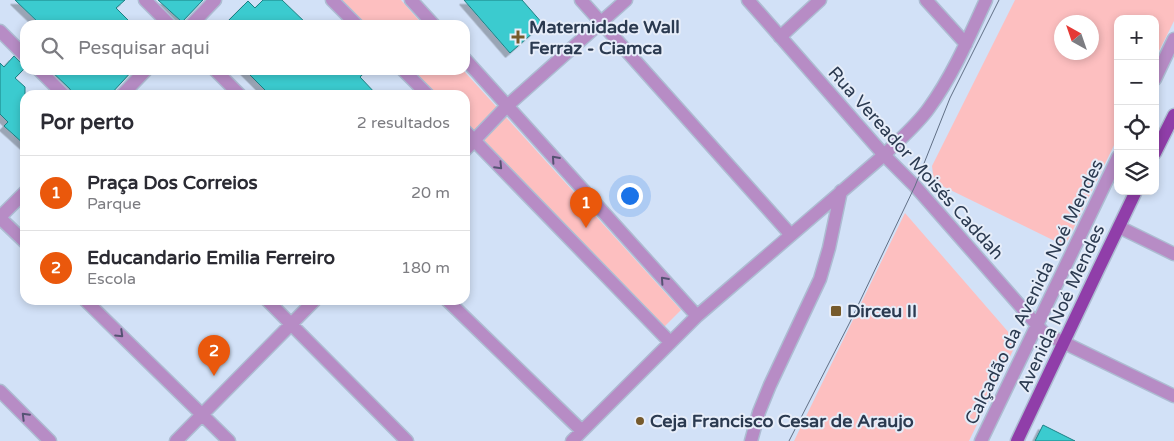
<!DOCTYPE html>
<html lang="pt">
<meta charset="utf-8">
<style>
:root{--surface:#fff;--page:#f7f7f7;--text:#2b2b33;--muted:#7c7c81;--line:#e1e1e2;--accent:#ea580c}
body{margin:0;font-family:"Varela Round",sans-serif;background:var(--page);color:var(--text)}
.controls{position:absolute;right:15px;top:15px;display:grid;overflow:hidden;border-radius:10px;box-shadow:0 2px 8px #0003}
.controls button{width:45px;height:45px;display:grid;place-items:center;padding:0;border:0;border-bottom:1px solid var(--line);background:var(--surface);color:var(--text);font:25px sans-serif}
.compass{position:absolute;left:1054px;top:15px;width:45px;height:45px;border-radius:50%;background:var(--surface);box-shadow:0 2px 8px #0003;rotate:320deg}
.you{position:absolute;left:629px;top:195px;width:18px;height:18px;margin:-12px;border:4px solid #fff;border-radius:50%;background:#1a73e8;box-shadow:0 0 0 8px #1a73e833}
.badge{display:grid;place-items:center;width:32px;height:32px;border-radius:50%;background:var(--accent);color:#fff;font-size:16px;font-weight:700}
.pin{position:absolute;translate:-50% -41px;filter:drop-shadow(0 1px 2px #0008)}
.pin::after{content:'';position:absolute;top:26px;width:18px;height:15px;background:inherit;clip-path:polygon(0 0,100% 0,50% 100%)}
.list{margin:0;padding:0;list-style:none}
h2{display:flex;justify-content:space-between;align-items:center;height:65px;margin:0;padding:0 20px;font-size:21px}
h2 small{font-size:16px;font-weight:400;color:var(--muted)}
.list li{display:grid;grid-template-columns:32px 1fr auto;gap:15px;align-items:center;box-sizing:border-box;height:75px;padding:0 20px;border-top:1px solid var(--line)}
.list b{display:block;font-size:19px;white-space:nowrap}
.list p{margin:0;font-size:16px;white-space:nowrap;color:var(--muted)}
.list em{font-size:16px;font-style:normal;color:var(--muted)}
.icon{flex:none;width:28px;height:28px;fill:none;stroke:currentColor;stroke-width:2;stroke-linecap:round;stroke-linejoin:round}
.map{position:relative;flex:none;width:1174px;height:441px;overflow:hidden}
.search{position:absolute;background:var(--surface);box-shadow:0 2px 8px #0003;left:20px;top:20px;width:450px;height:55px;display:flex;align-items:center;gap:12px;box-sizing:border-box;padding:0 18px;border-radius:15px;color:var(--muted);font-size:19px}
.panel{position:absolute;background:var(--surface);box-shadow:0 2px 8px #0003;left:20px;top:90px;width:450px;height:215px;border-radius:15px}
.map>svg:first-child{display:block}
.green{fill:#fdbfc0;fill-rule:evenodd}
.building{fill:#3bcbcf;stroke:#1f8184;filter:url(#shadow)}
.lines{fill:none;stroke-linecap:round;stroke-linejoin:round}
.minor-casing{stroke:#adbcd2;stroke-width:15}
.major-casing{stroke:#adbcd2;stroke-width:15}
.minor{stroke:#b78cc5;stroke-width:12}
.major{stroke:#903ea9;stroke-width:12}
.tram{stroke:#606f85;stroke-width:1}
.oneway{stroke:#555373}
.poi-dot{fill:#765a2c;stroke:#e6edf9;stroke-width:2}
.labels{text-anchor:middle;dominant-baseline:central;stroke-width:4;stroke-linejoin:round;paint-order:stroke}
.poi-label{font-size:18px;font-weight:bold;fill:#2b3a50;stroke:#e6edf9;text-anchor:start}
.street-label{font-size:18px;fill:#2b3a50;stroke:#e6edf9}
</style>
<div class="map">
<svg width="1174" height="441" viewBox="0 0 1174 441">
<defs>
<filter id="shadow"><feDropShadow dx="-4.5" dy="4.5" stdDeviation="0" flood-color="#0004"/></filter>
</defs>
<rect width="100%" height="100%" fill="#d2e1f7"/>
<path class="green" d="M342 0H401L423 25H366Z
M1015 0H1174V21L1155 59V19H1118V137L1065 246 934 182 932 166ZM1092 22V52H1062V22Z
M411 70H463L681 310 663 328 465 125V95H435Z
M905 213 1017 342 969 441H794Z"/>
<path class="building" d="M15 0H125L116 8 133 25H41Z
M158 0H203L182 22Z
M263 0H282L308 25H224L248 1 255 8Z
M464 0H522L543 24 510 53Z
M14 56 20 62 25 64V68L15 78 25 87V145L4 126 8 122 0 114V63L4 67Z
M50 70H133L110 95H72L70 89Z
M245 70H367L360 77 377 95H270Z
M1043 425 1075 441H1035Z"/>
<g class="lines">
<defs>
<path id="minor" d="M145 0 170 25
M332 0 357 25
M411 0 434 25
M581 0 791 235
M748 0 884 155 915 186 1044 333 1174 396
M926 0 966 44
M191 25 215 0
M0 31 25 56
M780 37 820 0
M465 59 697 316
M39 70 64 95
M215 70 240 95
M403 70 428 95
M1155 79 1174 39
M122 95 146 70
M465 131 670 342
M465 150 507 106 626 0
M0 217 25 192
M0 218 25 242
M1119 227 1174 254
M85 300 229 441
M267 300 407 441
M447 300 582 431
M0 391 50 441
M176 441 315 300
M572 441 697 316 884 155C899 140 917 125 929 108 953 75 969 37 986 0
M751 441 759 412 770 385 820 279 829 248 841 191
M981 441 1118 157"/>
<path id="major" d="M1155 153 1174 115
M1017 441 1098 270 1136 191"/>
</defs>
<use href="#minor" class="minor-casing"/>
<use href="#major" class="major-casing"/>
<use href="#minor" class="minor"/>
<use href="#major" class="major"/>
<path class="tram" d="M789 441 850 322 915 186 950 98 999 0"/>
</g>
<defs><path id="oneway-chevron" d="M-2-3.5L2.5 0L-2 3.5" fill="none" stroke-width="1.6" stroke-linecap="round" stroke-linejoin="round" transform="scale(1.25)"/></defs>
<g class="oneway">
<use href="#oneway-chevron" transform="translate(555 159) rotate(-132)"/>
<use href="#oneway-chevron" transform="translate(499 166) rotate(46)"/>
<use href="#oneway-chevron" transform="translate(664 280) rotate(-132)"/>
<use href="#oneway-chevron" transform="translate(120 334) rotate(44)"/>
<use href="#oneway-chevron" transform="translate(25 416) rotate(-135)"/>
</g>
<g class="poi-dot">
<path d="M515.5 29.5h5v5h5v5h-5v5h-5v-5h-5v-5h5z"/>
<rect x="830" y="305" width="12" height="12" rx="2.5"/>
<circle cx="640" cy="421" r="5"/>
</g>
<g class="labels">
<g class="poi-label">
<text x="529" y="27">Maternidade Wall<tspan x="529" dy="21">Ferraz - Ciamca</tspan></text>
<text x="847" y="311">Dirceu II</text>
<text x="650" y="421">Ceja Francisco Cesar de Araujo</text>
</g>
<g class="street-label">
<text transform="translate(916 163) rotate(48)">Rua Vereador Moisés Caddah</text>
<text transform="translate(1034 292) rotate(-64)">Calçadão da Avenida Noé Mendes</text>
<text transform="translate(1061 308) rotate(-65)">Avenida Noé Mendes</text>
</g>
</g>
</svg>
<div class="controls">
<button>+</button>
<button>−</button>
<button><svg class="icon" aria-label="locate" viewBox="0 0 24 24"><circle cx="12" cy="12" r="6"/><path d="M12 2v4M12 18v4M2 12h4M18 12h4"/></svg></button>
<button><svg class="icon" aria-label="layers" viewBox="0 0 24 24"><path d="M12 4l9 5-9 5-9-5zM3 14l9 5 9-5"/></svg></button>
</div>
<svg class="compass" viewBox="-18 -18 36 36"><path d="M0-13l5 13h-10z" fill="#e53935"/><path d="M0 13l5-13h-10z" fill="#7c7c81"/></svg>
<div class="you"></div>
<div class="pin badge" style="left:586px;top:228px">1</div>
<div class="pin badge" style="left:214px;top:376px">2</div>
<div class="search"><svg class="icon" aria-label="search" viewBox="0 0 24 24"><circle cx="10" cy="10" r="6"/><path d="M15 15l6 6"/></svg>Pesquisar aqui</div>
<section class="panel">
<h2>Por perto<small>2 resultados</small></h2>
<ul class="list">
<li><span class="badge">1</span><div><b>Praça Dos Correios</b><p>Parque</p></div><em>20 m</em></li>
<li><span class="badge">2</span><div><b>Educandario Emilia Ferreiro</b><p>Escola</p></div><em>180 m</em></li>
</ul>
</section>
</div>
